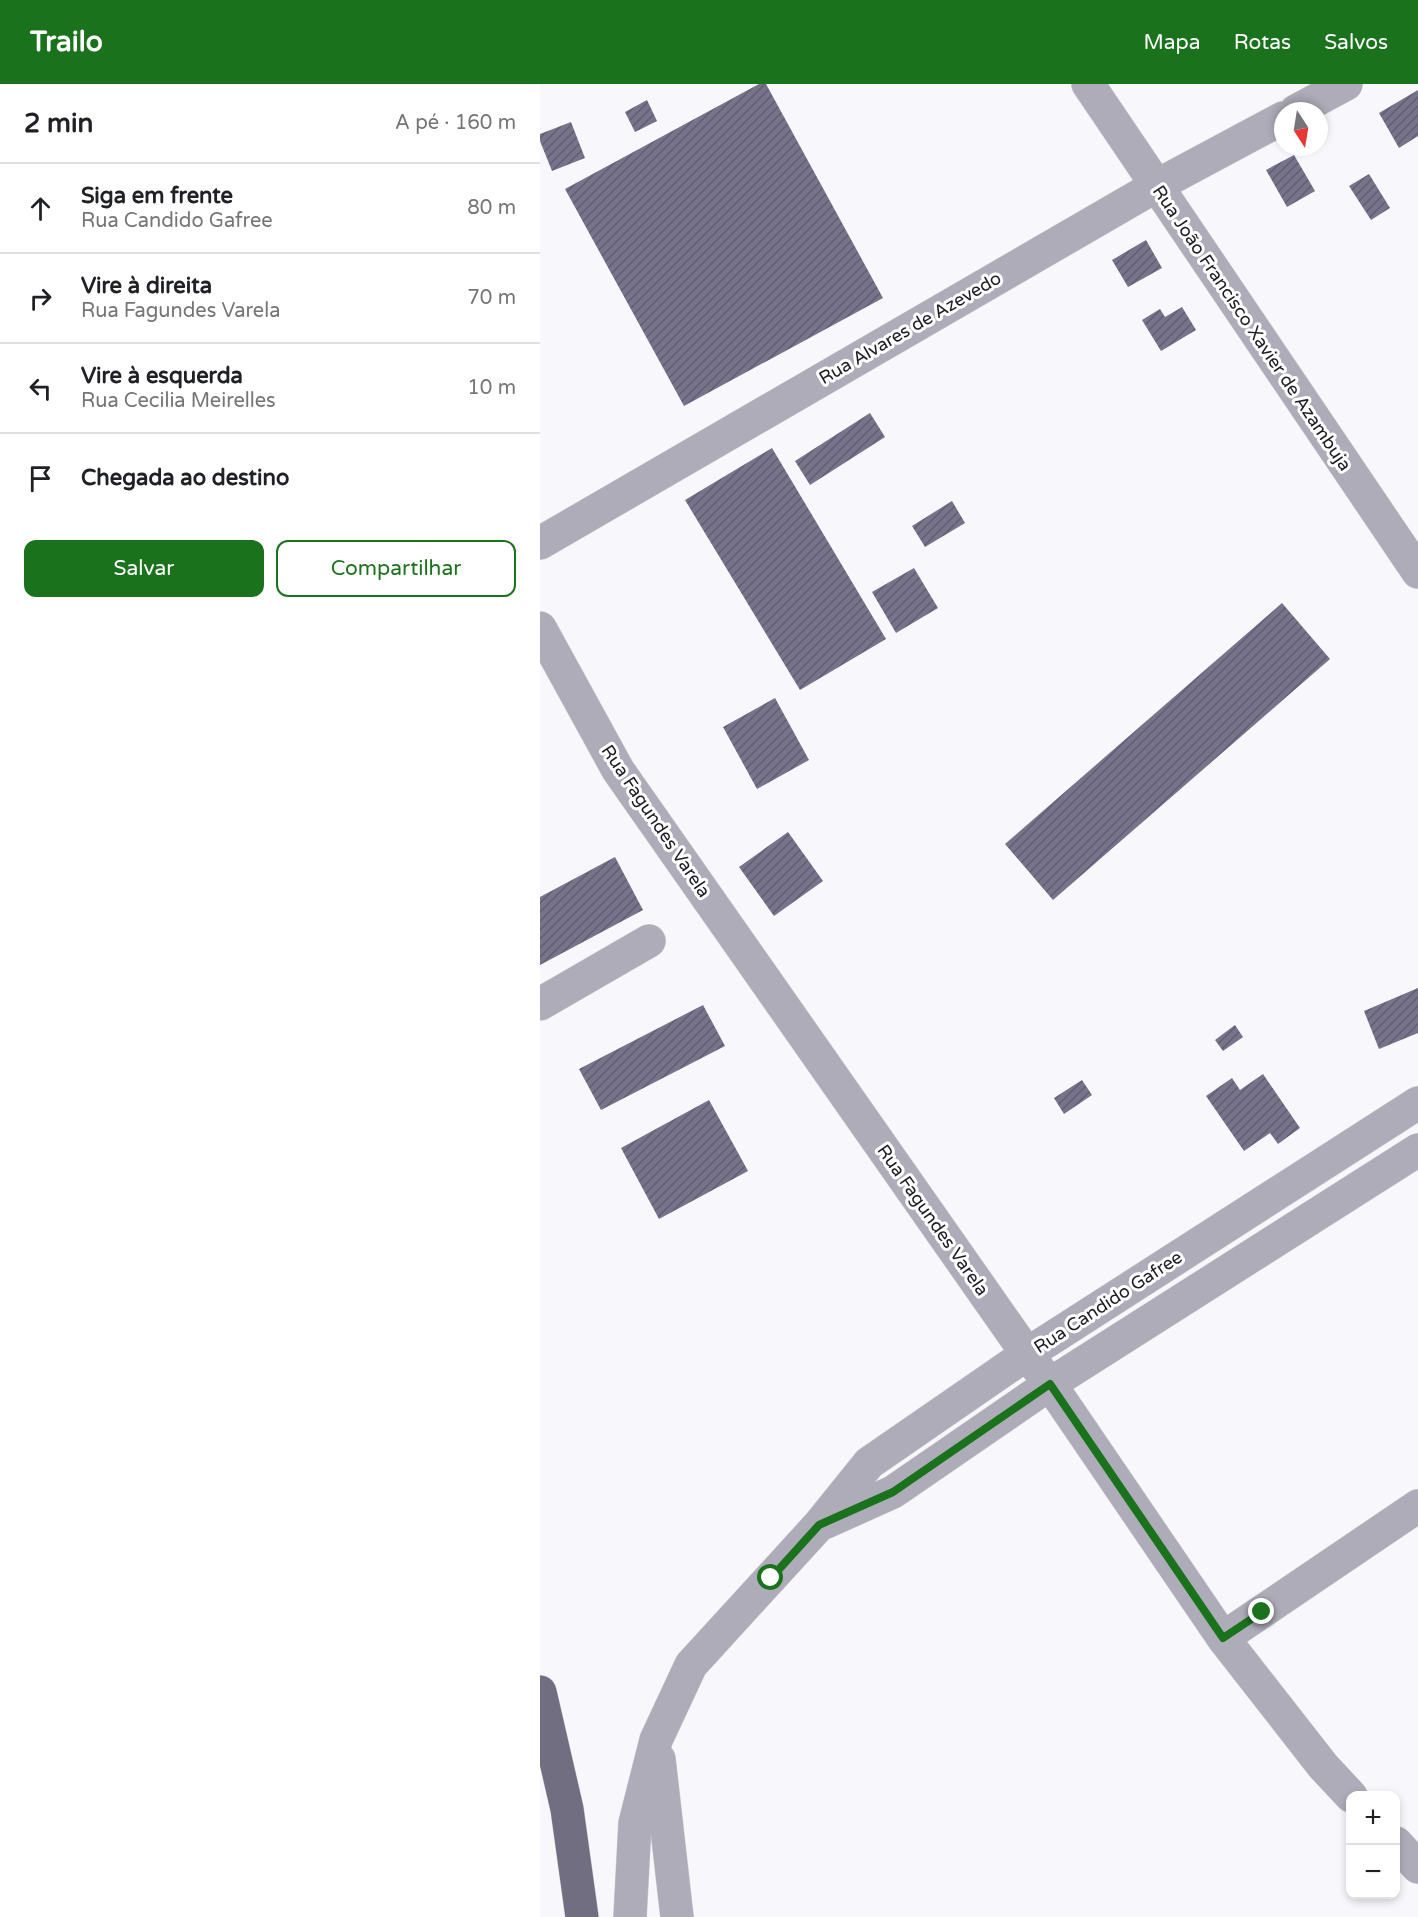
<!DOCTYPE html>
<html lang="pt">
<meta charset="utf-8">
<style>
:root{--surface:#fff;--page:#f2f2f2;--text:#202124;--muted:#757577;--line:#e0e0e0;--accent:#1b721d}
body{margin:0;font-family:"Varela Round",sans-serif;background:var(--page);color:var(--text)}
.controls{position:absolute;right:18px;bottom:18px;display:grid;overflow:hidden;border-radius:12px;box-shadow:0 3px 9px #0003}
.controls button{width:54px;height:54px;display:grid;place-items:center;padding:0;border:0;border-bottom:2px solid var(--line);background:var(--surface);color:var(--text);font:30px sans-serif}
.compass{position:absolute;left:734px;top:18px;width:54px;height:54px;border-radius:50%;background:var(--surface);box-shadow:0 3px 9px #0003;rotate:168deg}
.stop{position:absolute;width:18px;height:18px;margin:-14px;border:4px solid #1b721d;border-radius:50%;background:#fff}
.stop.end{background:#1b721d;border-color:#fff;box-shadow:0 2px 6px #0008}
.list{margin:0;padding:0;list-style:none}
h2{display:flex;justify-content:space-between;align-items:center;height:78px;margin:0;padding:0 24px;font-size:26px}
h2 small{font-size:20px;font-weight:400;color:var(--muted)}
.list li{display:grid;grid-template-columns:39px 1fr auto;gap:18px;align-items:center;box-sizing:border-box;height:90px;padding:0 24px;border-top:2px solid var(--line)}
.list b{display:block;font-size:22px;white-space:nowrap}
.list p{margin:0;font-size:20px;white-space:nowrap;color:var(--muted)}
.list em{font-size:20px;font-style:normal;color:var(--muted)}
.actions{display:flex;gap:12px;padding:18px 24px}
.actions a{flex:1;padding:14px 0;border:2px solid var(--accent);border-radius:12px;text-align:center;font-size:21px;color:var(--accent)}
.actions .main{background:var(--accent);color:#fff}
.icon{flex:none;width:33px;height:33px;fill:none;stroke:currentColor;stroke-width:2;stroke-linecap:round;stroke-linejoin:round}
.map{position:relative;flex:none;width:878px;height:1833px;overflow:hidden}
header{display:flex;align-items:center;gap:36px;box-sizing:border-box;height:84px;padding:0 30px;background:var(--accent);color:#fff}
header strong{font-size:28px}
nav{display:flex;gap:33px;margin-inline-start:auto;font-size:21px}
main{display:flex}
aside{flex:1;background:var(--surface)}
.map>svg:first-child{display:block}
.building{fill:url(#building-hatch)}
.lines{fill:none;stroke-linecap:round;stroke-linejoin:round}
.minor-casing{stroke:#d4d4d9;stroke-width:34}
.major-casing{stroke:#d4d4d9;stroke-width:34}
.minor{stroke:#aeacb8;stroke-width:33}
.major{stroke:#716e82;stroke-width:33}
.route{stroke:#1b721d;stroke-width:8}
.labels{text-anchor:middle;dominant-baseline:central;stroke-width:6;stroke-linejoin:round;paint-order:stroke}
.street-label{font-size:18px;fill:#1c1b24;stroke:#fff}
</style>
<header>
<strong>Trailo</strong>
<nav><a>Mapa</a><a>Rotas</a><a>Salvos</a></nav>
</header>
<main>
<aside>
<h2>2 min<small>A pé · 160 m</small></h2>
<ul class="list">
<li><svg class="icon" aria-label="ahead" viewBox="0 0 24 24"><path d="M12 20V5M6 11l6-6 6 6"/></svg><div><b>Siga em frente</b><p>Rua Candido Gafree</p></div><em>80 m</em></li>
<li><svg class="icon" aria-label="right" viewBox="0 0 24 24"><path d="M7 20v-9h11M14 6l5 5-5 5"/></svg><div><b>Vire à direita</b><p>Rua Fagundes Varela</p></div><em>70 m</em></li>
<li><svg class="icon" aria-label="left" viewBox="0 0 24 24"><path d="M17 20v-9H6M10 6l-5 5 5 5"/></svg><div><b>Vire à esquerda</b><p>Rua Cecilia Meirelles</p></div><em>10 m</em></li>
<li><svg class="icon" aria-label="arrive" viewBox="0 0 24 24"><path d="M6 21V4h12l-3 4 3 4H6"/></svg><div><b>Chegada ao destino</b></div></li>
</ul>
<div class="actions"><a class="main">Salvar</a><a>Compartilhar</a></div>
</aside>
<div class="map">
<svg width="878" height="1833" viewBox="0 0 878 1833">
<defs>
<pattern id="building-hatch" width="6" height="6" patternUnits="userSpaceOnUse" patternTransform="scale(1.5)"><rect width="6" height="6" fill="#77738b"/><path d="M-1 1l2-2M0 6l6-6M5 7l2-2" fill="none" stroke="#615e71"/></pattern>
</defs>
<rect width="100%" height="100%" fill="#f7f7fc"/>
<path class="building" d="M219 0H226L343 214 144 322 25 105Z
M878 6V52L859 64 839 29Z
M107 16 117 37 95 48 85 28Z
M31 38 45 74 12 87 0 57V50Z
M754 71 775 107 747 123 726 86Z
M829 90 850 124 831 136 809 102Z
M606 156 622 184 588 203 572 176Z
M642 223 656 246 621 267 602 236 620 225 625 233Z
M330 329 345 353 270 401 255 377Z
M232 364 346 555 260 606 145 416Z
M412 417 425 439 385 463 372 442Z
M374 484 398 524 356 549 332 508Z
M742 519 790 575 513 816 465 760Z
M235 614 269 676 217 705 183 643Z
M248 748 283 797 234 832 199 783Z
M75 773 103 826 0 881V813Z
M878 904V949L839 965 824 927Z
M163 921 185 962 61 1026 39 985Z
M695 941 703 953 683 967 675 956Z
M723 990 760 1044 738 1060 730 1049 704 1067 666 1012 692 994 700 1006Z
M542 996 552 1011 524 1030 514 1014Z
M169 1016 208 1087 119 1135 81 1064Z"/>
<g class="lines">
<defs>
<path id="minor" d="M548 0 878 488
M756 27 806 0
M0 459 616 102 743 34
M0 544 78 686 487 1270 510 1300 683 1554 783 1682 811 1712
M0 920 109 857
M284 1439 353 1408 510 1300 878 1066
M683 1554 878 1422
M119 1675 137 1833
M856 1759 878 1783
M90 1833 95 1739 116 1656 151 1581 279 1441 329 1379 487 1270 878 1019"/>
<path id="major" d="M0 1608 27 1725 42 1833"/>
</defs>
<use href="#minor" class="minor-casing"/>
<use href="#major" class="major-casing"/>
<use href="#minor" class="minor"/>
<use href="#major" class="major"/>
</g>
<g class="lines">
<path class="route" d="M231 1494 279 1441 353 1408 510 1300 683 1554 722 1528"/>
</g>
<g class="labels">
<g class="street-label">
<text transform="translate(370 244) rotate(-30)">Rua Alvares de Azevedo</text>
<text transform="translate(712 244) rotate(56)">Rua João Francisco Xavier de Azambuja</text>
<text transform="translate(116 737) rotate(56)">Rua Fagundes Varela</text>
<text transform="translate(393 1136) rotate(55)">Rua Fagundes Varela</text>
<text transform="translate(568 1218) rotate(-33)">Rua Candido Gafree</text>
</g>
</g>
</svg>
<div class="controls">
<button>+</button>
<button>−</button>
</div>
<svg class="compass" viewBox="-18 -18 36 36"><path d="M0-13l5 13h-10z" fill="#e53935"/><path d="M0 13l5-13h-10z" fill="#757577"/></svg>
<div class="stop" style="left:231px;top:1494px"></div>
<div class="stop end" style="left:722px;top:1528px"></div>
</div>
</main>
